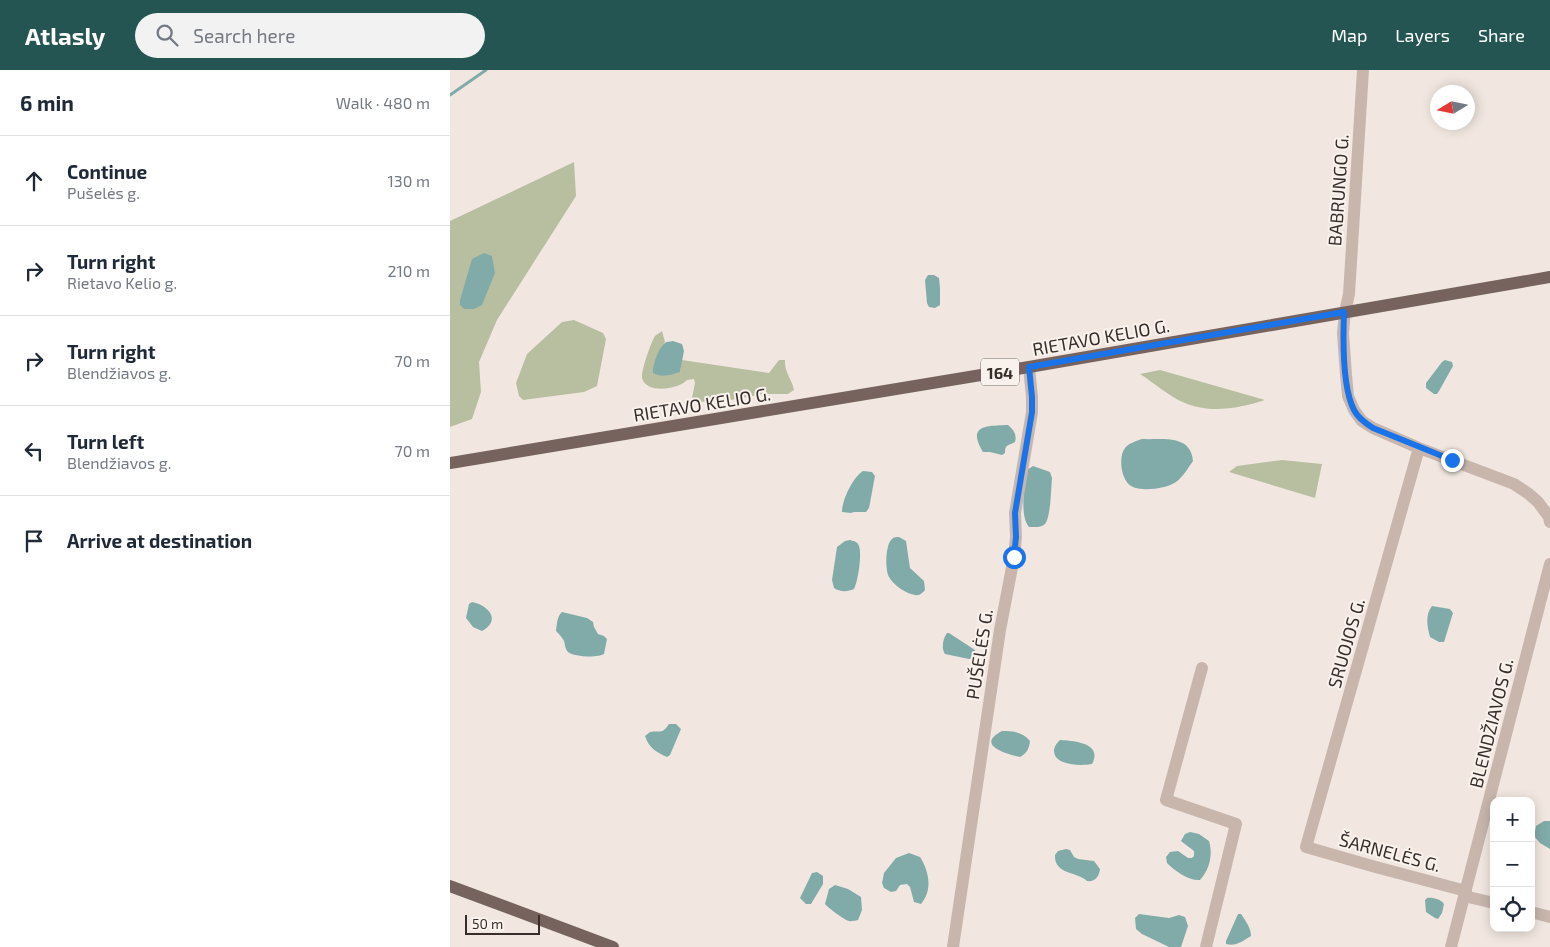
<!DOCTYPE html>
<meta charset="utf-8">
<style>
:root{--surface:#fff;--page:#f2f2f3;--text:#1f2937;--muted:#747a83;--line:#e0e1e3;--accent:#245553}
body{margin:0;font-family:"Exo 2",sans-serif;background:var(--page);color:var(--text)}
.controls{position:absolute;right:15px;bottom:15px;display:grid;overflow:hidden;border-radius:10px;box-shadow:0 2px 12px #0003}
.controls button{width:45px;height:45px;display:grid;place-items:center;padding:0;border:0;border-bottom:1px solid var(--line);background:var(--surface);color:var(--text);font:25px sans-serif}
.compass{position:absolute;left:980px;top:15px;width:45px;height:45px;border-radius:50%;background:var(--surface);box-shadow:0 2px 12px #0003;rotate:260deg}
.scale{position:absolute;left:15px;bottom:12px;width:75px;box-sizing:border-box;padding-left:5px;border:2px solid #372d2b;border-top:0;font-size:14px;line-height:18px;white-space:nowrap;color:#372d2b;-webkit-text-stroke:4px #f9f2ec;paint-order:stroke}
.stop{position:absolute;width:15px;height:15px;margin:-11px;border:4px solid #1a73e8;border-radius:50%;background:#fff}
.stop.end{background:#1a73e8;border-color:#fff;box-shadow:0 1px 5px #0008}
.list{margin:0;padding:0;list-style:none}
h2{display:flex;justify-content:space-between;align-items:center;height:65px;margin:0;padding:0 20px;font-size:21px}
h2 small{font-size:16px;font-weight:400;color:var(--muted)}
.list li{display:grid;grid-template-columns:32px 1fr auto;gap:15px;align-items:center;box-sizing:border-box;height:90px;padding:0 20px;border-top:1px solid var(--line)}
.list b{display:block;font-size:19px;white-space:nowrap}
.list p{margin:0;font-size:16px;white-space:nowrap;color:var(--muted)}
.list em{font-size:16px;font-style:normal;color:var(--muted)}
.icon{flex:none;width:28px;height:28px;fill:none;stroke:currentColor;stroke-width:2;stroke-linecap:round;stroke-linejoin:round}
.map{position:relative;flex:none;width:1100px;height:877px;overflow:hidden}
header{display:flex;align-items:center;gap:30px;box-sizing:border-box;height:70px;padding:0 25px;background:var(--accent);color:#fff}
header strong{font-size:24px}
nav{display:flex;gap:28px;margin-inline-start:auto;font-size:18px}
.search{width:350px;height:45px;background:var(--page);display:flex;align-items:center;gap:12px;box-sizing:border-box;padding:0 18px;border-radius:28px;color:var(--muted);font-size:19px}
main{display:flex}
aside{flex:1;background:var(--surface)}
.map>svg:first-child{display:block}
.green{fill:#b8bfa1}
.water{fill:#81aba9}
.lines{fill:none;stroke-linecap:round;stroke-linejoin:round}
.stream{stroke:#81aba9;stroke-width:3}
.minor{stroke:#c8b6ad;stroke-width:12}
.major{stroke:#77635d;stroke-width:12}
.route{stroke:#1a73e8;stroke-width:6}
.labels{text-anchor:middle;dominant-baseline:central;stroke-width:4;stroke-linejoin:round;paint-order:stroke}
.shield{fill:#f9f2ec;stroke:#716865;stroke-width:1}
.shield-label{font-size:16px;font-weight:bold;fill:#372d2b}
.street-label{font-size:18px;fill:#372d2b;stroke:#f9f2ec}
</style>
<header>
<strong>Atlasly</strong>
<div class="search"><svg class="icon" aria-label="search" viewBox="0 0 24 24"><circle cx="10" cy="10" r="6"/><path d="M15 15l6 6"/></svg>Search here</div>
<nav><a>Map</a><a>Layers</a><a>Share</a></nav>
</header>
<main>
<aside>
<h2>6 min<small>Walk · 480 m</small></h2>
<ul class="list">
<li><svg class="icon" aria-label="ahead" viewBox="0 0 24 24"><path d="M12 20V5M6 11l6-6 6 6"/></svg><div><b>Continue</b><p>Pušelės g.</p></div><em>130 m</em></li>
<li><svg class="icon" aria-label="right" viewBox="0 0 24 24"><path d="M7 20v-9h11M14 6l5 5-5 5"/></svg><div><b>Turn right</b><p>Rietavo Kelio g.</p></div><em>210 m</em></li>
<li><svg class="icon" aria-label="right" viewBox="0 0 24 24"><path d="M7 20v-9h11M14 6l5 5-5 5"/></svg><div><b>Turn right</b><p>Blendžiavos g.</p></div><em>70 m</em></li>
<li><svg class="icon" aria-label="left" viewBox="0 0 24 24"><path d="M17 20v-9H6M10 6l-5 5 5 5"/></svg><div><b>Turn left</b><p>Blendžiavos g.</p></div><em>70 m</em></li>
<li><svg class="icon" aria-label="arrive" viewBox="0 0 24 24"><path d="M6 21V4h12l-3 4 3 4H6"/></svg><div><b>Arrive at destination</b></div></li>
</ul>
</aside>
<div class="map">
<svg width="1100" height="877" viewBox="0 0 1100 877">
<rect width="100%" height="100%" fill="#f1e7e0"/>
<path class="green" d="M124 92 126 126 47 250 29 292 31 322 22 349 0 357V151Z
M124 250 153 263 156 269 147 316 134 322 73 330 69 326 66 313 77 284 112 252Z
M212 261 215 272 211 277 230 302 232 290 319 303 329 290H335C334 302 342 309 344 320L338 324H313L275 331 245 332 242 328 245 313 244 309 237 310C228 320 196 324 192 308 191 301 201 272 205 266 207 264 210 263 212 261Z
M710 300 815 330C791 338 760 344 735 333 720 327 704 313 690 304Z
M832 390 872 394 865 428 779 402 787 396Z"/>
<path class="water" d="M34 183 42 186 45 203 32 235 24 239H14L10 235V230L22 189Z
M478 205H484L489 208 490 218V235L485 238 479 237 477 233 475 210Z
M223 271 232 274 234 281 230 302C221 305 212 308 203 303 202 297 209 276 215 273 217 271 220 272 223 271Z
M995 290 1002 292 1003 296 989 321 987 324H984L976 318V313L992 292Z
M558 355C564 360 567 365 565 372 558 376 555 374 555 383L552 385 540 382H533C516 354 538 356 558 355Z
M692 369C712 370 741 364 743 391 738 398 733 407 726 412 716 419 691 422 681 416 671 410 668 387 675 378 679 373 686 371 692 369Z
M583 396 600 402 602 408C601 418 601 446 595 454 591 458 585 457 579 457 569 445 575 416 577 400Z
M413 401 422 402 425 406 419 438 416 442H404L401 443 392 442C392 430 403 407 413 401Z
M449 467 456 471 460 498 474 511 475 520C472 523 470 526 465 525 457 524 443 515 439 507 435 500 435 475 442 469 444 467 446 467 449 467Z
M400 470C403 471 406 471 408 474 413 480 408 512 404 519 397 522 390 522 384 518L382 510 387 477 395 471Z
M22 532C38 535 52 550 32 561L23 557 16 548 19 534Z
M982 536 1000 539 1003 543 994 572H989L980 567C977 556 975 545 982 536Z
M112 542 137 548 143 552 144 557 148 564 154 566 157 569 154 584C148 588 124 587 118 582 115 579 115 574 114 571 112 567 109 564 106 561 107 554 107 546 112 542Z
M497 563H499L525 580 524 588 519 589 495 584C491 579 493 568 497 563Z
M219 654H226L231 659 220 685 217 687C206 682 199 678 195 666L200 662C210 660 212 665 219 654Z
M552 661C563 661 573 662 580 671 579 679 577 683 570 687 556 684 525 675 552 661Z
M610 670C625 671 653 673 642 694 632 696 603 696 604 680 605 675 607 673 610 670Z
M1094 751H1100V779L1090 773 1084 766 1086 756Z
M740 762 749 764 759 771C763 784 760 799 750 810 739 811 725 801 717 793L716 787 720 782 728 781 738 788H742L744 786V781L731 771 735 764Z
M616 779 620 780 624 787 628 789 644 791 650 799C649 807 645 812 637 811 627 801 604 805 605 785L608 781Z
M459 783 470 787C479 801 483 820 471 834L464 832 460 817 457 814 450 815 446 821 441 822 434 818 432 813 434 803 446 788Z
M367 802 373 806V814L361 834H356L350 828 362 803Z
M385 815 398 819 411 827 412 840 408 850C407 850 400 852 399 851 396 851 377 837 375 834L379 819Z
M977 828C982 827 991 829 994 834L992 843 988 849 985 848 976 842 975 830Z
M689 844 719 848 729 845 735 847 738 856 731 877H719L692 864 686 859 685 848Z
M788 844H791C795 850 801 858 801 866 793 871 785 877 776 874V871Z"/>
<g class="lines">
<path class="stream" d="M0 25 36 0"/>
<path class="minor" d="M913 0 899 224 895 242 893 263 896 305 898 326 904 340 912 351 923 358 969 378 1064 414 1079 424 1088 432 1099 447 1100 452
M969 378 856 777 922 796 1016 821
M752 598 716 730 786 754 756 877
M1014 826 1044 833
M1081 842 1100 847
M503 877 550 560 564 487 566 467 565 443 582 342V327L579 297
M1001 877 1100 494"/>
<path class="major" d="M0 393 579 297 1100 207
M0 816 163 877"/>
</g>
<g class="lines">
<path class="route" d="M564 487 566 467 565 443 582 342V327L579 297 894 242C893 268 892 317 904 340 908 348 915 353 923 358L1002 390"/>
</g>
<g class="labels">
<rect class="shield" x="531" y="288.5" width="38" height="27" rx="4"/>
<g class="shield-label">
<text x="550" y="302">164</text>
</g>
<g class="street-label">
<text transform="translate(888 120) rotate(-86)">BABRUNGO G.</text>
<text transform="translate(651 267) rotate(-10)">RIETAVO KELIO G.</text>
<text transform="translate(252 334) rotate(-9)">RIETAVO KELIO G.</text>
<text transform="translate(896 573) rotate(-74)">SRUOJOS G.</text>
<text transform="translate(529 584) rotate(-81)">PUŠELĖS G.</text>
<text transform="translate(1041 653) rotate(-76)">BLENDŽIAVOS G.</text>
<text transform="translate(940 782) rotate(15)">ŠARNELĖS G.</text>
</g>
</g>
</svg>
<div class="controls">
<button>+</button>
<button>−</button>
<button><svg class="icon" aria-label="locate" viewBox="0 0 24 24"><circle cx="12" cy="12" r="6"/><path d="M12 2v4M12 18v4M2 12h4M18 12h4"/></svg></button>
</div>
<svg class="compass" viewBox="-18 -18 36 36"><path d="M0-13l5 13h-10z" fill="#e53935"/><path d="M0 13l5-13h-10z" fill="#747a83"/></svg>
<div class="scale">50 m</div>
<div class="stop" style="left:564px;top:487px"></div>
<div class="stop end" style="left:1002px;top:390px"></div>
</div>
</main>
